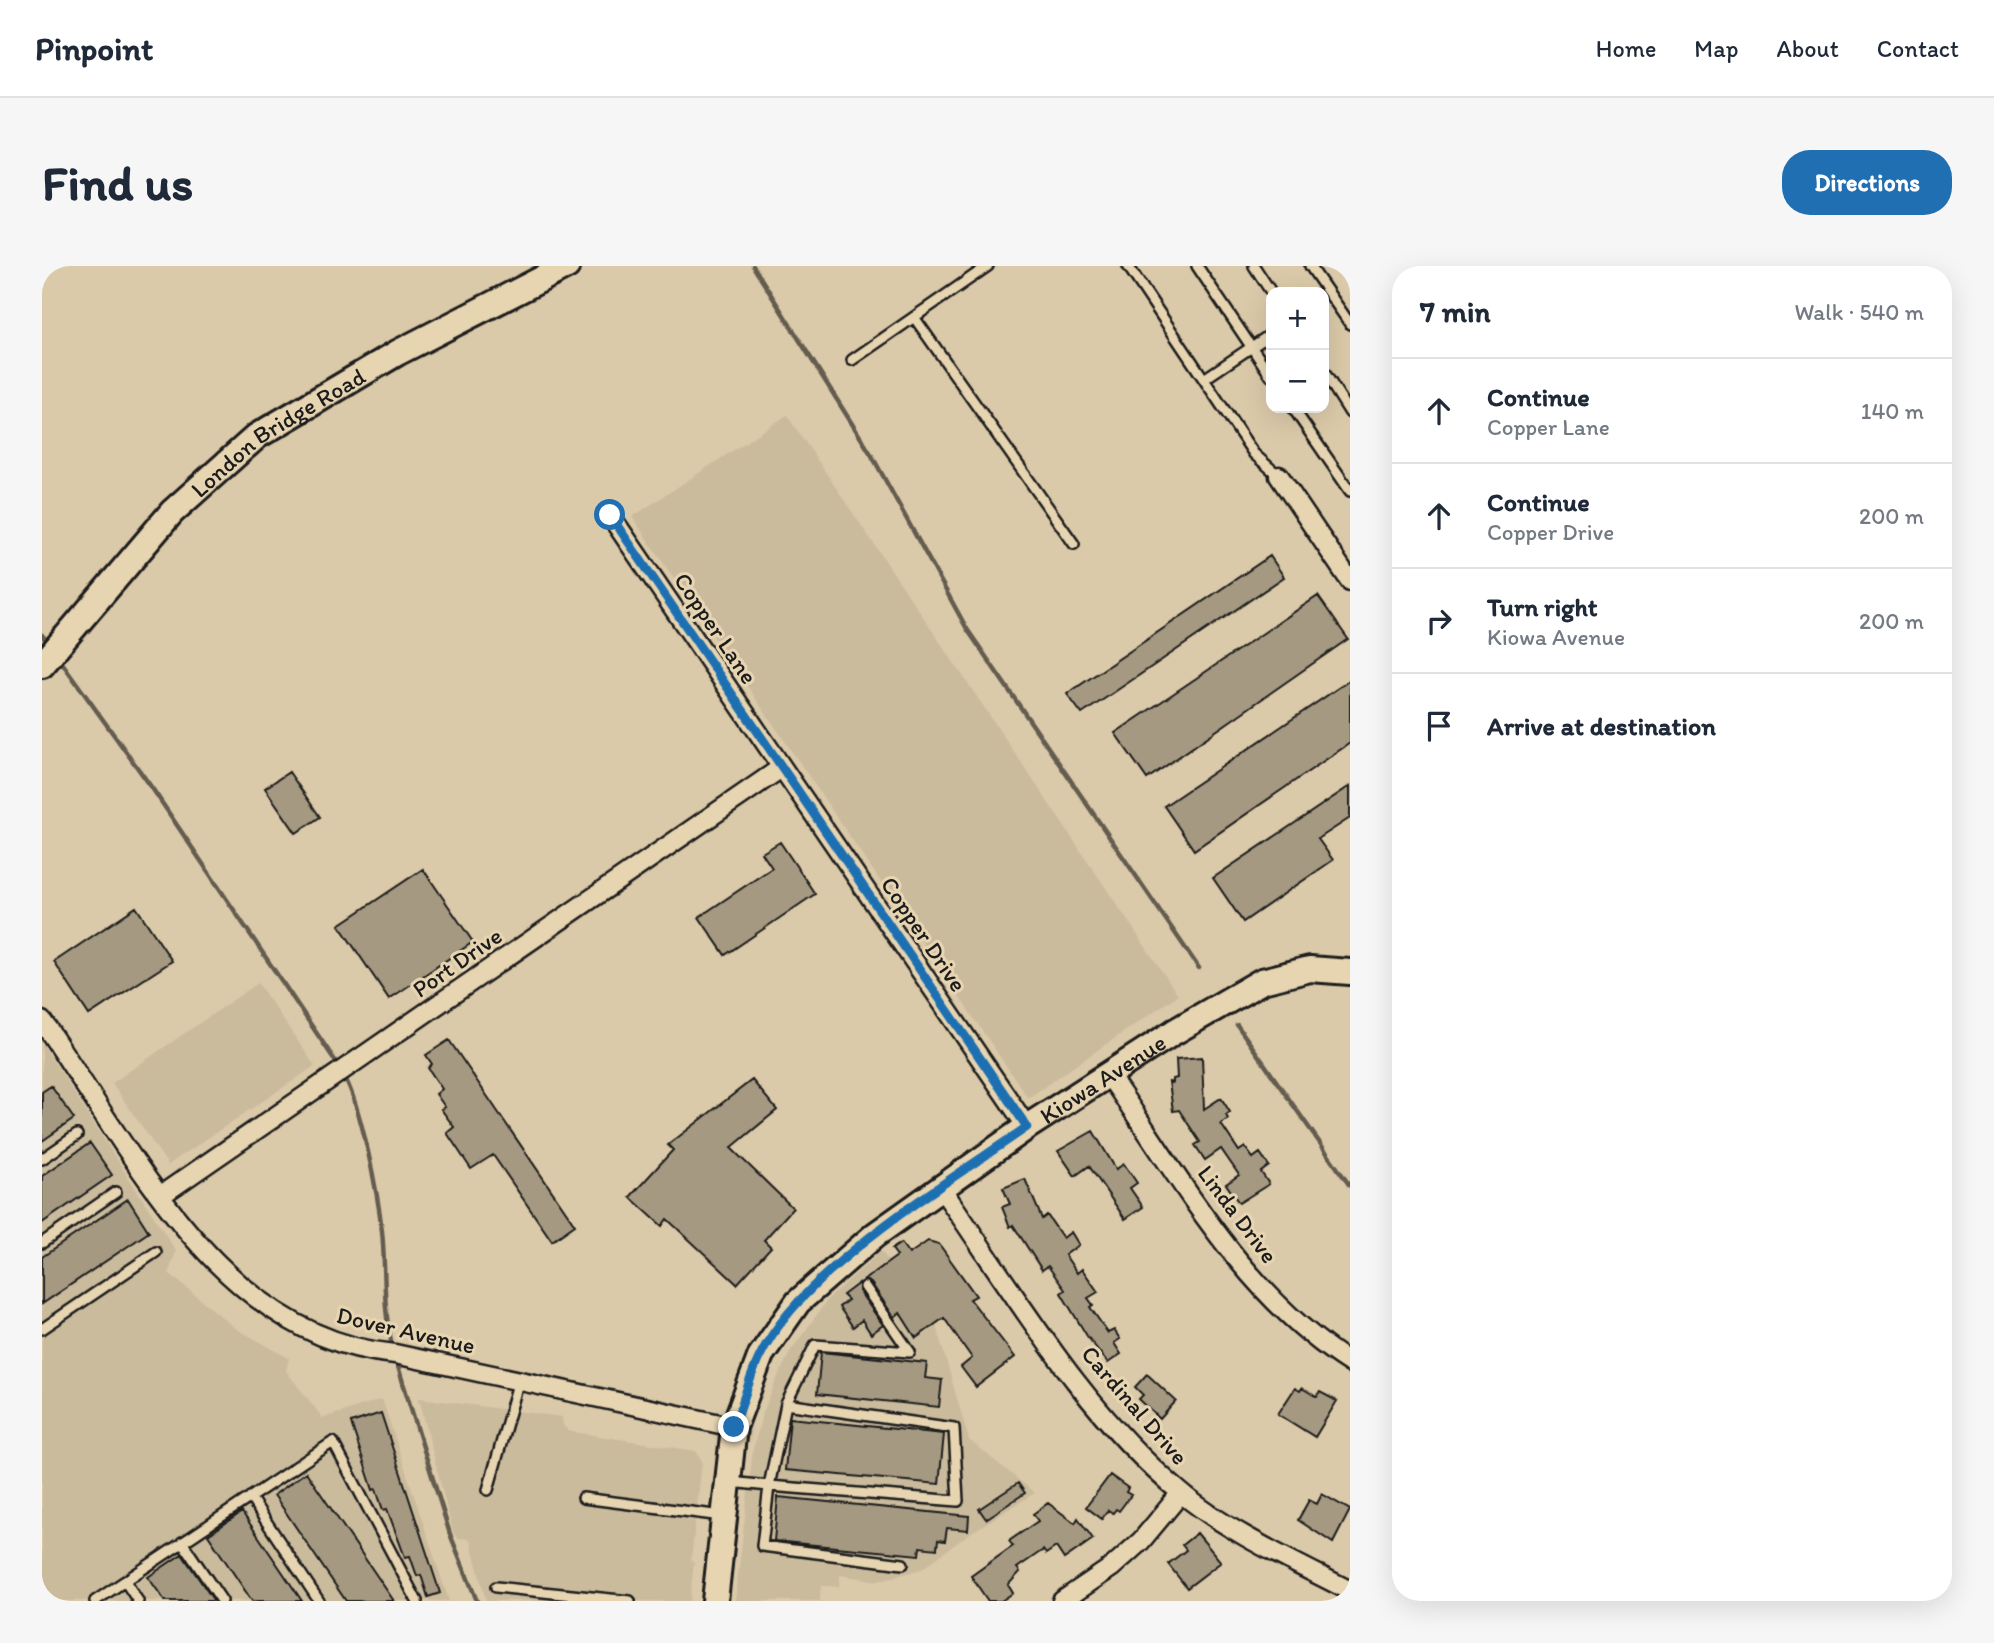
<!DOCTYPE html>
<meta charset="utf-8">
<style>
:root{--surface:#fff;--page:#f6f6f7;--text:#1f2937;--muted:#747a83;--line:#e0e1e3;--accent:#1f6fb2}
body{margin:0;font-family:Itim,sans-serif;background:var(--page);color:var(--text)}
.controls{position:absolute;right:21px;top:21px;display:grid;overflow:hidden;border-radius:14px;box-shadow:0 7px 28px #0002}
.controls button{width:63px;height:63px;display:grid;place-items:center;padding:0;border:0;border-bottom:2px solid var(--line);background:var(--surface);color:var(--text);font:35px sans-serif}
.stop{position:absolute;width:21px;height:21px;margin:-16px;border:5px solid #1f6fb2;border-radius:50%;background:#fff}
.stop.end{background:#1f6fb2;border-color:#fff;box-shadow:0 2px 7px #0008}
.list{margin:0;padding:0;list-style:none}
h2{display:flex;justify-content:space-between;align-items:center;height:91px;margin:0;padding:0 28px;font-size:30px}
h2 small{font-size:23px;font-weight:400;color:var(--muted)}
.list li{display:grid;grid-template-columns:46px 1fr auto;gap:21px;align-items:center;box-sizing:border-box;height:105px;padding:0 28px;border-top:2px solid var(--line)}
.list b{display:block;font-size:26px;white-space:nowrap}
.list p{margin:0;font-size:23px;white-space:nowrap;color:var(--muted)}
.list em{font-size:23px;font-style:normal;color:var(--muted)}
.icon{flex:none;width:38px;height:38px;fill:none;stroke:currentColor;stroke-width:2;stroke-linecap:round;stroke-linejoin:round}
.map{position:relative;flex:none;width:1308px;height:1335px;overflow:hidden;border-radius:28px}
header{display:flex;align-items:center;gap:42px;box-sizing:border-box;height:98px;padding:0 35px;background:var(--surface);border-bottom:2px solid var(--line)}
header strong{font-size:33px}
nav{display:flex;gap:38px;margin-inline-start:auto;font-size:24px}
.intro{display:flex;align-items:center;justify-content:space-between;box-sizing:border-box;height:168px;padding:0 42px}
h1{margin:0;font-size:49px}
.button{padding:18px 32px;border-radius:28px;background:var(--accent);color:#fff;font-size:24px;font-weight:700}
main{display:flex;gap:42px;padding:0 42px}
aside{flex:1;background:var(--surface);border-radius:28px;box-shadow:0 7px 28px #0002}
.map>svg:first-child{display:block}
.built{fill:#cbbb9d}
.lines{fill:none;stroke-linecap:round;stroke-linejoin:round}
.stream{stroke:#635c50;stroke-width:4.5}
.building{fill:#a59981;stroke:#1c1c1c;stroke-width:2}
.lane-casing{stroke:#1c1c1c;stroke-width:14}
.street-casing{stroke:#1c1c1c;stroke-width:23}
.secondary-casing{stroke:#1c1c1c;stroke-width:30}
.lane{stroke:#e7d5b2;stroke-width:9}
.street{stroke:#e7d5b2;stroke-width:18}
.secondary{stroke:#e7d5b2;stroke-width:24}
.route{stroke:#1f6fb2;stroke-width:9}
.labels{text-anchor:middle;dominant-baseline:central;stroke-width:6;stroke-linejoin:round;paint-order:stroke}
.street-label{font-size:24px;fill:#1c1c1c;stroke:#e7d5b2}
</style>
<header>
<strong>Pinpoint</strong>
<nav><a>Home</a><a>Map</a><a>About</a><a>Contact</a></nav>
</header>
<div class="intro"><h1>Find us</h1><a class="button">Directions</a></div>
<main>
<div class="map">
<svg width="1308" height="1335" viewBox="0 0 1308 1335">
<rect width="100%" height="100%" fill="#dbcaa9"/>
<filter id="ink" filterUnits="userSpaceOnUse"><feTurbulence type="fractalNoise" baseFrequency=".0143" numOctaves="2"/><feDisplacementMap in="SourceGraphic" scale="14" xChannelSelector="R" yChannelSelector="G"/><feConvolveMatrix kernelMatrix="1 2 1 2 8 2 1 2 1" color-interpolation-filters="sRGB"/></filter>
<g filter="url(#ink)">
<path class="built" d="M745 149 1136 729 986 832 590 251Z
M216 717 273 800 126 899 70 817Z
M0 777 134 985 127 1007 193 1062 247 1092 244 1105 281 1152 340 1133 407 1335H0Z
M839 985 894 1059 927 1174 993 1227 927 1268 880 1303 836 1315 798 1309 797 1321 779 1320 778 1335H693L711 1183 720 1149 734 1115 748 1086 786 1033Z
M377 1132 520 1151 521 1159 526 1165 654 1185 660 1195 649 1295 652 1296 648 1335H444L428 1273 416 1272 411 1267Z"/>
<g class="lines">
<path class="stream" d="M711 0 829 188 925 363 1157 702
M1305 0 1308 3
M0 369 7 378
M16 391 110 522 298 802
M1195 759 1308 920
M302 810C319 840 336 929 340 965 344 1004 340 1044 351 1082
M354 1094 408 1268 435 1335"/>
</g>
<path class="building" d="M1228 290 1242 311 1040 448 1025 428Z
M1276 330 1306 373 1105 513 1073 467Z
M1308 414V477L1152 584 1122 540Z
M247 506 278 551 254 567 223 522Z
M1308 520V552L1276 573 1291 594 1201 656 1171 612Z
M738 576 773 628 683 689 657 651 730 602 720 587Z
M381 603 431 676 347 733 297 659Z
M94 641 130 695 47 749 12 696Z
M407 774 533 959 510 975 451 889 429 903 405 867 412 861 399 843 403 841 394 828 400 823 386 802 390 798 384 789Z
M1160 791 1162 843 1179 832 1188 846 1184 849 1186 853 1179 858 1197 885 1203 881 1211 892 1218 887 1227 900 1219 906 1227 918 1197 937 1184 918 1197 909 1179 883 1163 894 1153 879 1158 876 1137 844 1131 845 1127 816 1131 817V813L1135 812 1134 793Z
M710 814 735 844 689 882 751 942 722 974 729 981 695 1018 625 953 620 960 588 931 631 884 626 879Z
M9 820 32 853 0 875V826Z
M1051 865 1074 903 1082 898 1095 917 1088 922 1101 941 1083 953 1047 900 1033 910 1016 885Z
M48 877 70 909 0 957V910Z
M983 913 1000 953 1005 949 1021 972 1029 966 1037 979 1023 989 1035 1007 1040 1003 1056 1026 1046 1032 1051 1039 1048 1041 1066 1067 1072 1064 1078 1073 1072 1077 1079 1088 1066 1097 1045 1070 1019 1027 1023 1024 1006 1000 1000 1004 971 959 968 961 960 941 968 938 961 922Z
M86 933 107 966 0 1038V991Z
M886 975 897 978 934 1030 928 1033 973 1091 934 1121 919 1101 930 1092 902 1052 874 1072 858 1047 852 1051 829 1017 822 1014 855 990 850 983 859 977 867 988Z
M817 1017V1025L841 1059 829 1068 820 1054 811 1061 797 1041 806 1034 801 1029Z
M779 1086 885 1097 883 1112 900 1114 897 1141 775 1128Z
M1105 1108 1134 1135 1118 1153 1097 1133 1101 1129 1093 1121Z
M1253 1122 1258 1125 1260 1122 1275 1131 1278 1126 1295 1135 1273 1171 1236 1148Z
M339 1147 398 1327 386 1331 379 1309 375 1310 368 1290 363 1291 345 1243 341 1244 334 1223 331 1224 309 1157Z
M748 1152 902 1168 897 1218 743 1204Z
M264 1206 352 1335H304L232 1229Z
M1068 1209 1086 1222 1084 1226 1089 1229 1077 1245 1074 1243 1071 1247 1066 1244 1060 1253 1044 1241Z
M976 1217 983 1227 944 1253 937 1243Z
M1280 1228 1308 1244 1291 1277 1256 1254 1267 1234 1275 1238Z
M736 1231 927 1250 926 1264 905 1262 903 1275 896 1274 895 1283 878 1281 877 1289 732 1275Z
M1006 1237 1033 1257 1036 1252 1051 1273 1022 1293 1014 1281 1004 1288 1001 1284 975 1302 978 1306 966 1319 971 1327 959 1335H946L929 1310 971 1280 967 1275 996 1255 991 1248Z
M200 1246 260 1335H210L166 1269Z
M1155 1267 1179 1296 1145 1322 1126 1298 1144 1284 1140 1279Z
M140 1288 172 1335H123L106 1311Z"/>
<g class="lines">
<defs>
<path id="lane" d="M1086 0 1212 188 1237 210
M1155 0 1229 110
M1212 0 1229 26
M1268 0 1308 58
M872 51 1032 278
M810 94 946 0
M1282 106 1308 147
M1162 113 1229 68
M1251 142 1308 225
M0 893 35 869
M0 977 74 926
M0 1063 114 986
M744 1138 912 1162 916 1235 727 1220Z
M744 1138 773 1079 868 1086 823 1021
M688 1216 727 1220 720 1280 861 1298
M446 1224 477 1114
M208 1231 277 1335
M541 1232 680 1250
M140 1276 180 1335
M83 1315 291 1176 375 1335
M454 1321 588 1335
M53 1335 83 1315 96 1335"/>
<path id="street" d="M1237 210 1308 315
M568 249 985 861
M0 755C89 882 178 1073 353 1088L692 1161
M1066 808C1137 910 1201 1029 1308 1097
M899 922C972 1026 1039 1144 1138 1226 1184 1265 1254 1297 1308 1325
M118 930 739 502
M1020 1335 1070 1301 1099 1275 1139 1227"/>
<g id="secondary">
<path id="s1" d="M0 399 130 246 215 170 355 87 525 0"/>
<path id="s2" d="M673 1335 692 1161 719 1089 756 1036 833 969 985 861 1132 766 1220 715 1268 703 1308 706"/>
</g>
</defs>
<use href="#lane" class="lane-casing"/>
<use href="#street" class="street-casing"/>
<use href="#secondary" class="secondary-casing"/>
<use href="#lane" class="lane"/>
<use href="#street" class="street"/>
<use href="#secondary" class="secondary"/>
</g>
</g>
<g class="lines" filter="url(#ink)">
<path class="route" d="M568 249 985 861C905 917 760 1003 718 1090 707 1112 701 1137 692 1161"/>
</g>
<g class="labels">
<g class="street-label">
<text stroke="none"><textPath href="#s1" startOffset="334">London Bridge Road</textPath></text>
<text transform="translate(674 362) rotate(56)">Copper Lane</text>
<text transform="translate(882 668) rotate(56)">Copper Drive</text>
<text transform="translate(415 696) rotate(-35)">Port Drive</text>
<text stroke="none"><textPath href="#s2" startOffset="695">Kiowa Avenue</textPath></text>
<text transform="translate(1196 948) rotate(53)">Linda Drive</text>
<text transform="translate(364 1064) rotate(13)">Dover Avenue</text>
<text transform="translate(1093 1139) rotate(49)">Cardinal Drive</text>
</g>
</g>
</svg>
<div class="controls">
<button>+</button>
<button>−</button>
</div>
<div class="stop" style="left:568px;top:249px"></div>
<div class="stop end" style="left:692px;top:1161px"></div>
</div>
<aside>
<h2>7 min<small>Walk · 540 m</small></h2>
<ul class="list">
<li><svg class="icon" aria-label="ahead" viewBox="0 0 24 24"><path d="M12 20V5M6 11l6-6 6 6"/></svg><div><b>Continue</b><p>Copper Lane</p></div><em>140 m</em></li>
<li><svg class="icon" aria-label="ahead" viewBox="0 0 24 24"><path d="M12 20V5M6 11l6-6 6 6"/></svg><div><b>Continue</b><p>Copper Drive</p></div><em>200 m</em></li>
<li><svg class="icon" aria-label="right" viewBox="0 0 24 24"><path d="M7 20v-9h11M14 6l5 5-5 5"/></svg><div><b>Turn right</b><p>Kiowa Avenue</p></div><em>200 m</em></li>
<li><svg class="icon" aria-label="arrive" viewBox="0 0 24 24"><path d="M6 21V4h12l-3 4 3 4H6"/></svg><div><b>Arrive at destination</b></div></li>
</ul>
</aside>
</main>
